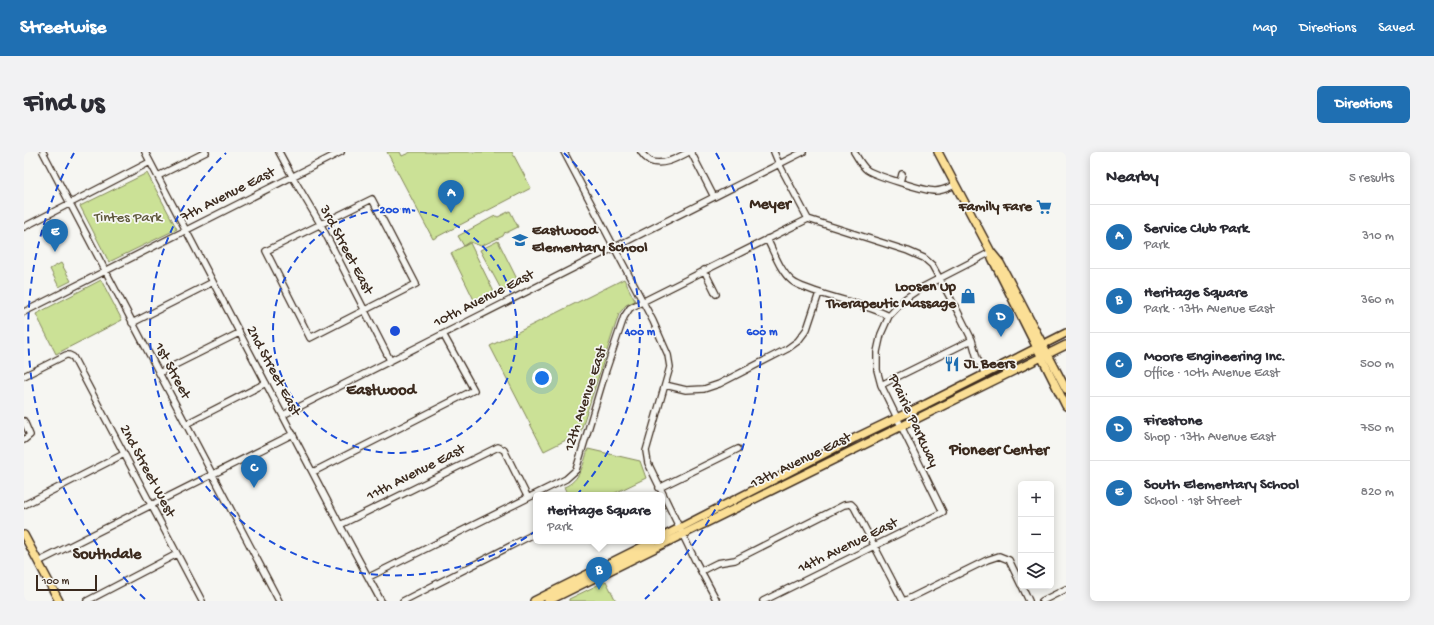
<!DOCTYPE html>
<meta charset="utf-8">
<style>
:root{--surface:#fff;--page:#f2f2f3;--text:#2b2b33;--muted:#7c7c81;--line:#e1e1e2;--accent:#1f6fb2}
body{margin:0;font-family:"Gochi Hand",sans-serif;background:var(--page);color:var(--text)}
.controls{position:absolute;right:12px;bottom:12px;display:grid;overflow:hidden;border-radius:6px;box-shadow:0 2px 10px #0003}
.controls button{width:36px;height:36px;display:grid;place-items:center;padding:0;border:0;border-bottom:1px solid var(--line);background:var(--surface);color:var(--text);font:20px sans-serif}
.scale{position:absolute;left:12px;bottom:10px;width:61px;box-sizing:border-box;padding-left:4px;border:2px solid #3b2a1e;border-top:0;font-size:11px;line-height:14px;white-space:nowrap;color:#3b2a1e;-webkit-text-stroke:3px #f6f6f2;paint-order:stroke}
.you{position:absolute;left:518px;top:226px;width:14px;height:14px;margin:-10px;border:3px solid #fff;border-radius:50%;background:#1a73e8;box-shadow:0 0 0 6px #1a73e833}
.badge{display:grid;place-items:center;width:26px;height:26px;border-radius:50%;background:var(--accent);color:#fff;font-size:13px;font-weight:700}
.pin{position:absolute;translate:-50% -33px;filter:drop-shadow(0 1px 2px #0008)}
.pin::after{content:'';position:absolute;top:21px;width:14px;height:12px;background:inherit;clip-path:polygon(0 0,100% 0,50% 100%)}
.popup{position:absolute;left:509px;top:340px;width:132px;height:52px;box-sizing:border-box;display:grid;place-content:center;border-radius:6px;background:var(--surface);filter:drop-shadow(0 1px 3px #0005);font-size:13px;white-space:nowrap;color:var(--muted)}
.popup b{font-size:15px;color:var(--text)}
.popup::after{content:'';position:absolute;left:50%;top:100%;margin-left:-8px;border:8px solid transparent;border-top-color:var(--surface)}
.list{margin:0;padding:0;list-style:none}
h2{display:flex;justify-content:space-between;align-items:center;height:52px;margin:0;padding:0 16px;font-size:17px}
h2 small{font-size:13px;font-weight:400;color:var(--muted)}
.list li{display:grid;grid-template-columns:26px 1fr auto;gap:12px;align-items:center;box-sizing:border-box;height:64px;padding:0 16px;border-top:1px solid var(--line)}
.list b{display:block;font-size:15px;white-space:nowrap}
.list p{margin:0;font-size:13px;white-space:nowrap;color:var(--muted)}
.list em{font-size:13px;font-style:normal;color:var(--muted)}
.icon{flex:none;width:22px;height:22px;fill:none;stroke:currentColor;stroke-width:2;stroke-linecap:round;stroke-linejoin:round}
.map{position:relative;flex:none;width:1042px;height:449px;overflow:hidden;border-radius:6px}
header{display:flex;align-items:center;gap:24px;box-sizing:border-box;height:56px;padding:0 20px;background:var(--accent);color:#fff}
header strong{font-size:19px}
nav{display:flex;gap:22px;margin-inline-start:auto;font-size:14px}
.intro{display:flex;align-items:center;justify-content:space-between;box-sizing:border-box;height:96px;padding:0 24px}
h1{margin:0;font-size:28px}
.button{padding:10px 18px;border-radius:6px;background:var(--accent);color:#fff;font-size:14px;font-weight:700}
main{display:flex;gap:24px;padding:0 24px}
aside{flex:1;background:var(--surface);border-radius:6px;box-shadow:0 2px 10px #0003}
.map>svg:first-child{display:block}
.green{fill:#cbe196;stroke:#83865a}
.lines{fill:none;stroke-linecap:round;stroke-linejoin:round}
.minor-casing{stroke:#3b2a1e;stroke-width:8}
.major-casing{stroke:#3b2a1e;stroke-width:10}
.minor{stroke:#f6f6f2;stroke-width:5.5}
.major{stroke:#fbdf96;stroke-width:7}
.ring{fill:none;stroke:#1d4ed8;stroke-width:2;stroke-dasharray:7 5}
.labels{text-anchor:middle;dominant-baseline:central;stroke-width:3.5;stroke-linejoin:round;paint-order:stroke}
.street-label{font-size:15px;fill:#3b2a1e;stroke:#f6f6f2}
.poi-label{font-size:15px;font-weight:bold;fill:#3b2a1e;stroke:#f6f6f2;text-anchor:end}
.park-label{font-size:15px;fill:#5f583c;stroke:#f6f6f2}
.neighbourhood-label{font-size:16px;font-weight:bold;fill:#3b2a1e;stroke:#f6f6f2}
.centre{fill:#1d4ed8;stroke:#f6f6f2;stroke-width:2}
.ring-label{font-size:12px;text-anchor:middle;font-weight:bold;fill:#1d4ed8;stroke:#f6f6f2;stroke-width:3.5;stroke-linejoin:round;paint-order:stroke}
</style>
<header>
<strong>Streetwise</strong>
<nav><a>Map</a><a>Directions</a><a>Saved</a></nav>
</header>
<div class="intro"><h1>Find us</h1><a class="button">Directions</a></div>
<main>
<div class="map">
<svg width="1042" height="449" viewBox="0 0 1042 449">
<rect width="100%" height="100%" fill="#f6f6f2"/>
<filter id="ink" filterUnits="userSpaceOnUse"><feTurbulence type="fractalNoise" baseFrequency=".025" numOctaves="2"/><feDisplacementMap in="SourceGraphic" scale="8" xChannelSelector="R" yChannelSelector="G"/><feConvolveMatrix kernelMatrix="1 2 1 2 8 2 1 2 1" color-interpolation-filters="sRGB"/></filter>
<g filter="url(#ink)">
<path class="green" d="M363 0H376L378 4 387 0H488L507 36 409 87Z
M123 21 153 77 85 110 56 54Z
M486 59 494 75 482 81 481 80 479 84 457 94 446 90 440 94 434 84 469 65 472 64 474 65Z
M474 89 495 131 478 139 456 98Z
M446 91 471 142 452 152 427 101Z
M37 111 47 129 35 135 26 117Z
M600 127 611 149 602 153 595 162 556 281 520 299 466 194Z
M77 128 98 168 32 202 12 162Z
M564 297 616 309 622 326 587 343H544L540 335C556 329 560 311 564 297Z
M582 429 592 449H545V447Z"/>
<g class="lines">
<defs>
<path id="minor" d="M19 0 255 449
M121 0 316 373 357 449
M255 0 268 24 297 73 366 208
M540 0 629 169 644 203 646 215 622 299 624 311 671 408 693 449
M617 0C619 3 623 7 626 9 638 15 655 5 665 0
M667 0 690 45
M750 0 755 12 784 67
M830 0C834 6 837 13 843 18 850 23 901 39 911 39 918 39 924 36 931 33
M134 24 182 0
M876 30 878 22
M348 47 392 132 286 186 242 99Z
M0 75 126 10
M743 87C750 100 756 119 768 129 774 134 783 136 790 139 815 148 842 152 865 164
M680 118 692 142
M0 160 317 0
M108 171 189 130
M135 221 215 181
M0 224 42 203H45L49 205 178 449
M641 233 662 238 680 237 695 232 763 197 774 189 783 177 795 141
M857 233 948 188
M259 263 779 0
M0 269 6 283 0 288
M162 272 242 231
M289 320 450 238 419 182
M635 336 714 297
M0 353 100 302
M316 373 474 295 480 298 504 346
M14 410 269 282
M677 419 693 411 711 408 820 353 827 352 830 355 879 449
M345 425 542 327 552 318 582 218 600 165 606 156 784 67 884 99 900 106 908 113 934 160 948 188 953 206 961 222
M998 434 1005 449
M63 449 153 402
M379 449 512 381
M739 449 919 360 857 233 853 218V200L857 182 865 164 882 146 897 136 967 100
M880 449 963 408 975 404 985 408 997 433
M1018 449 1042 437"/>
<path id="major" d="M914 0 967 100 976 111 995 147 1042 237
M968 106 1042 254
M0 383 35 449
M638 385 831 286 902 252 1042 181
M510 449 630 389
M524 449 1042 193"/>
</defs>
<use href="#minor" class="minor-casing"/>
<use href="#major" class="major-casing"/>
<use href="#minor" class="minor"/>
<use href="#major" class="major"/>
</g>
</g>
<g class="ring">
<circle cx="371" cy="179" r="122"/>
<path d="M540 1A245 245 0 1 1 202 1"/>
<path d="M121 447A367 367 0 0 1 50 1M692 1A367 367 0 0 1 621 447"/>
</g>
<defs>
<symbol id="supermarket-bare" viewBox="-9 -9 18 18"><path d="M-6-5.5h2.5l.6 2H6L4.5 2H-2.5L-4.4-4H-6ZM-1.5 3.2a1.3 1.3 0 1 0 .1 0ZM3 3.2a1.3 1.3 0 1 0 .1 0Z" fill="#1f6fb2" stroke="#f6f6f2" stroke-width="2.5" paint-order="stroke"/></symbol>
<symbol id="school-bare" viewBox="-9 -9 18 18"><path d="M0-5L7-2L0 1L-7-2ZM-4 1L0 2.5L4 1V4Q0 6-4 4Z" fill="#1f6fb2" stroke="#f6f6f2" stroke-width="2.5" paint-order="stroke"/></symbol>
<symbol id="shop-bare" viewBox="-9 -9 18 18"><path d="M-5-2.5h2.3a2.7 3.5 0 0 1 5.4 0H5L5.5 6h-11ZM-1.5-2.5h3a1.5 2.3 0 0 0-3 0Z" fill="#1f6fb2" stroke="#f6f6f2" stroke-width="2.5" paint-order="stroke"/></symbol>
<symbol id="restaurant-bare" viewBox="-9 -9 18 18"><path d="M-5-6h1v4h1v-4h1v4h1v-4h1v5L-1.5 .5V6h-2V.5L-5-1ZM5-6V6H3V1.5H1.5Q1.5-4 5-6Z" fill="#1f6fb2" stroke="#f6f6f2" stroke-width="2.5" paint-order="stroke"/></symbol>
</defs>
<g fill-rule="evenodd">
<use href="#supermarket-bare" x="1009" y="44" width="22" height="22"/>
<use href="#school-bare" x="485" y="77" width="22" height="22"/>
<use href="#shop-bare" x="933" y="133" width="22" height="22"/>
<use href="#restaurant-bare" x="917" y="201" width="22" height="22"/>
</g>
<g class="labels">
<g class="street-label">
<text transform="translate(204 43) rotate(-27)">7th Avenue East</text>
<text transform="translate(322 98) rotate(62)">3rd Street East</text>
<text transform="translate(460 147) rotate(-27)">10th Avenue East</text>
<text transform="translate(148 219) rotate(62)">1st Street</text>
<text transform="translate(249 219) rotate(62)">2nd Street East</text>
<text transform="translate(562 247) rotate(-72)">12th Avenue East</text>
<text transform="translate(889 269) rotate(65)">Prairie Parkway</text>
<text transform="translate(777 309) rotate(-26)">13th Avenue East</text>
<text transform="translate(123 319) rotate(62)">2nd Street West</text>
<text transform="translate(392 321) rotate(-27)">11th Avenue East</text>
<text transform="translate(824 394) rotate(-26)">14th Avenue East</text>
</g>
<g class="poi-label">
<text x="1008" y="55">Family Fare</text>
<text x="508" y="79" text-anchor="start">Eastwood<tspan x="508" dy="17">Elementary School</tspan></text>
<text x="932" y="135">Loosen Up<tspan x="932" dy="17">Therapeutic Massage</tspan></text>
<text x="940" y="212" text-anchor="start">JL Beers</text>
</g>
<g class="park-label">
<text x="104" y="66">Tintes Park</text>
</g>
<g class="neighbourhood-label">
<text x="746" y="53">Meyer</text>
<text x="357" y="239">Eastwood</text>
<text x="975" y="299">Pioneer Center</text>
<text x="83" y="403">Southdale</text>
</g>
</g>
<circle cx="371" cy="179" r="6" class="centre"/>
<g class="ring-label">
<text x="371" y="61">200 m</text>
<text x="616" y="183">400 m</text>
<text x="738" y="183">600 m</text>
</g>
</svg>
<div class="controls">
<button>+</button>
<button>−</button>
<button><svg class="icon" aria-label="layers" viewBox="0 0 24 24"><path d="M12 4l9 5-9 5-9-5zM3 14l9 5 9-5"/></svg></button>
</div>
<div class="scale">100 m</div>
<div class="you"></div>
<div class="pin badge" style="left:427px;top:61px">A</div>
<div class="pin badge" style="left:575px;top:438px">B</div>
<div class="popup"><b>Heritage Square</b>Park</div>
<div class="pin badge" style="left:230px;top:336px">C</div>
<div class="pin badge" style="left:977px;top:185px">D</div>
<div class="pin badge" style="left:31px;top:100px">E</div>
</div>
<aside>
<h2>Nearby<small>5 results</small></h2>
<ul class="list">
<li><span class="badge">A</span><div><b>Service Club Park</b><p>Park</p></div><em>310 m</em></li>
<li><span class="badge">B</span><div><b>Heritage Square</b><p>Park · 13th Avenue East</p></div><em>360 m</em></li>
<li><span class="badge">C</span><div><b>Moore Engineering Inc.</b><p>Office · 10th Avenue East</p></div><em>500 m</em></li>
<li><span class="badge">D</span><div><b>Firestone</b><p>Shop · 13th Avenue East</p></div><em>750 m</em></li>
<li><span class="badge">E</span><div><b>South Elementary School</b><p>School · 1st Street</p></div><em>820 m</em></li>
</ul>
</aside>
</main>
